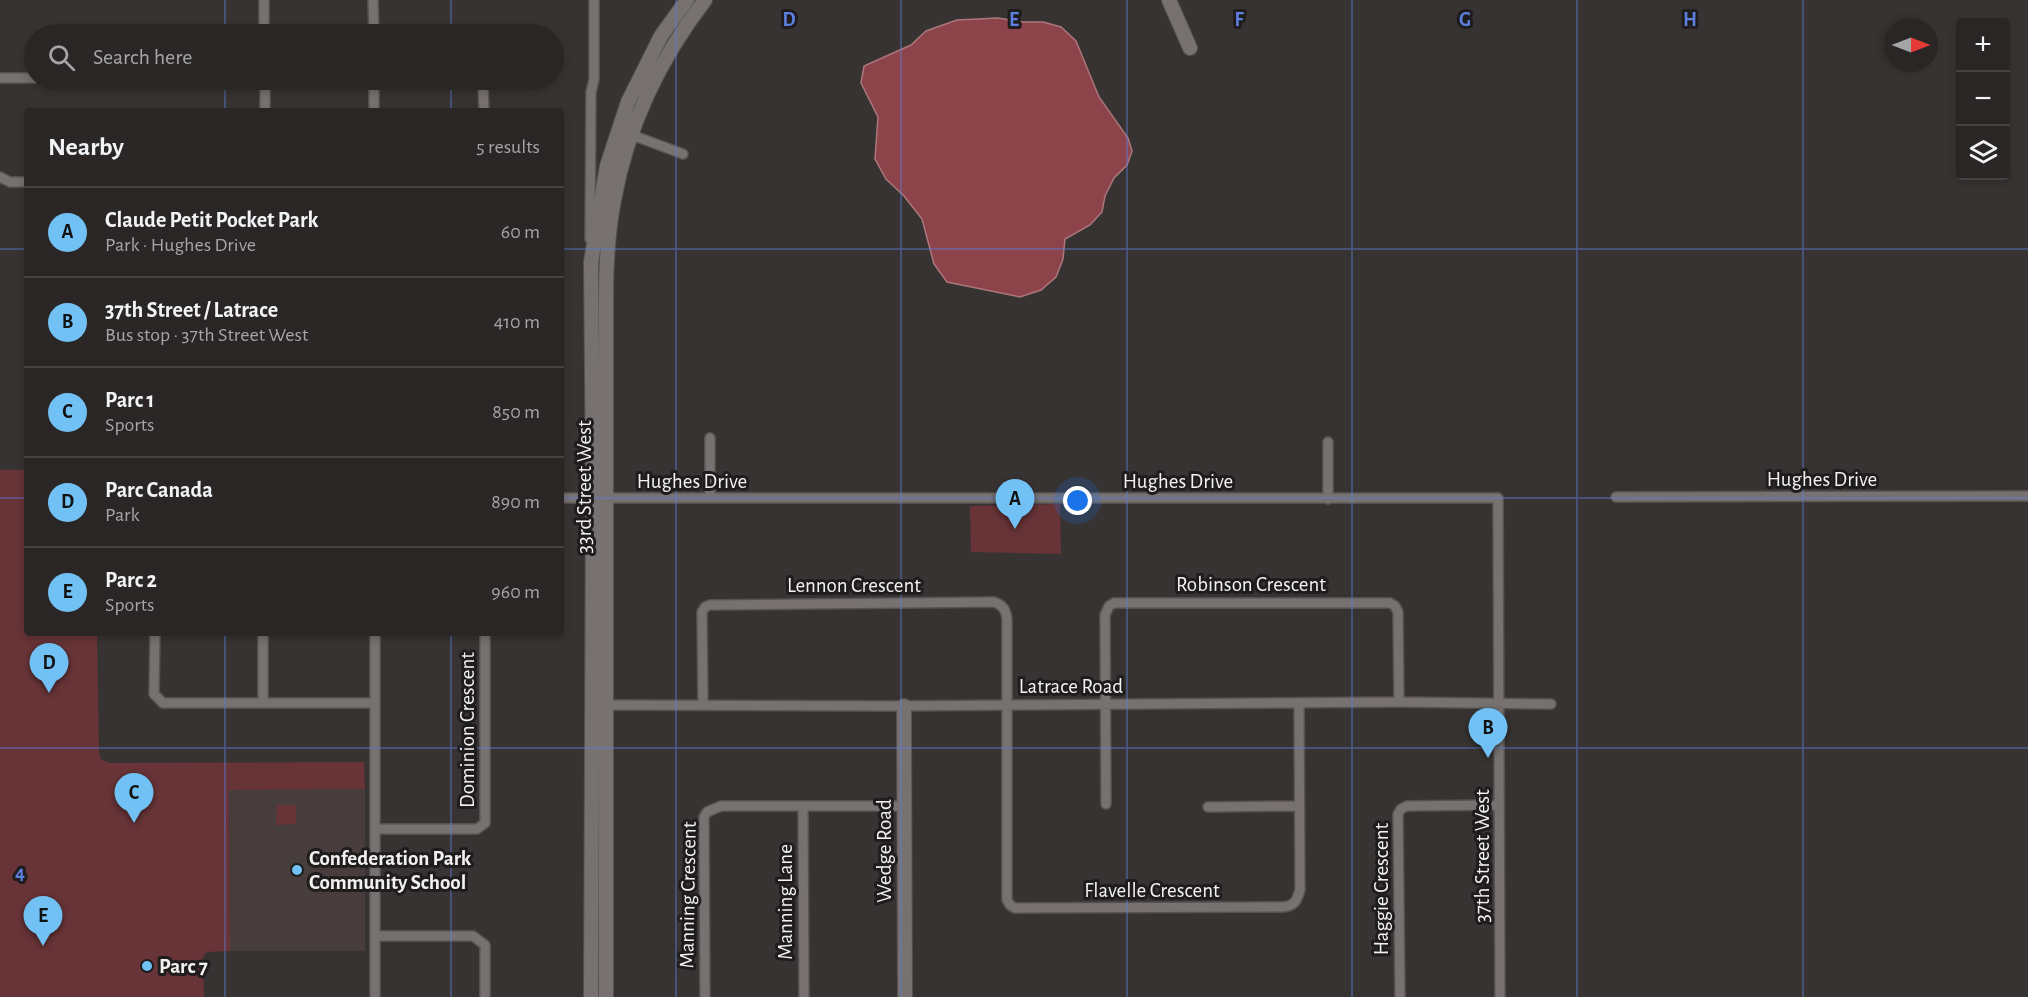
<!DOCTYPE html>
<meta charset="utf-8">
<style>
:root{--surface:#2a2626;--page:#322e2e;--text:#f1f3f6;--muted:#a5a5a7;--line:#464343;--accent:#71c1f4}
body{margin:0;font-family:"Alegreya Sans",sans-serif;background:var(--page);color:var(--text)}
.controls{position:absolute;right:18px;top:18px;display:grid;overflow:hidden;border-radius:6px;box-shadow:0 3px 9px #0003}
.controls button{width:54px;height:54px;display:grid;place-items:center;padding:0;border:0;border-bottom:2px solid var(--line);background:var(--surface);color:var(--text);font:30px sans-serif}
.compass{position:absolute;left:1884px;top:18px;width:54px;height:54px;border-radius:50%;background:var(--surface);box-shadow:0 3px 9px #0003;rotate:90deg}
.you{position:absolute;left:1078px;top:501px;width:21px;height:21px;margin:-15px;border:4px solid #fff;border-radius:50%;background:#1a73e8;box-shadow:0 0 0 9px #1a73e833}
.badge{display:grid;place-items:center;width:39px;height:39px;border-radius:50%;background:var(--accent);color:#111;font-size:20px;font-weight:700}
.pin{position:absolute;translate:-50% -50px;filter:drop-shadow(0 2px 3px #0008)}
.pin::after{content:'';position:absolute;top:32px;width:21px;height:18px;background:inherit;clip-path:polygon(0 0,100% 0,50% 100%)}
.list{margin:0;padding:0;list-style:none}
h2{display:flex;justify-content:space-between;align-items:center;height:78px;margin:0;padding:0 24px;font-size:26px}
h2 small{font-size:20px;font-weight:400;color:var(--muted)}
.list li{display:grid;grid-template-columns:39px 1fr auto;gap:18px;align-items:center;box-sizing:border-box;height:90px;padding:0 24px;border-top:2px solid var(--line)}
.list b{display:block;font-size:22px;white-space:nowrap}
.list p{margin:0;font-size:20px;white-space:nowrap;color:var(--muted)}
.list em{font-size:20px;font-style:normal;color:var(--muted)}
.icon{flex:none;width:33px;height:33px;fill:none;stroke:currentColor;stroke-width:2;stroke-linecap:round;stroke-linejoin:round}
.map{position:relative;flex:none;width:2028px;height:997px;overflow:hidden}
.search{position:absolute;background:var(--surface);box-shadow:0 3px 9px #0003;left:24px;top:24px;width:540px;height:66px;display:flex;align-items:center;gap:15px;box-sizing:border-box;padding:0 21px;border-radius:33px;color:var(--muted);font-size:22px}
.panel{position:absolute;background:var(--surface);box-shadow:0 3px 9px #0003;left:24px;top:108px;width:540px;height:528px;border-radius:6px}
.map>svg:first-child{display:block}
.built{fill:#483d3d}
.green{fill:#683437}
.water{fill:#8c4349;stroke:#ab777b;stroke-width:1.5}
.lines{fill:none;stroke-linecap:round;stroke-linejoin:round}
.street-casing{stroke:#575252;stroke-width:12}
.secondary-casing{stroke:#575252;stroke-width:16}
.street{stroke:#777171;stroke-width:9}
.secondary{stroke:#777171;stroke-width:14}
.grid{fill:none;stroke:#5d7fdf;stroke-width:1.5;stroke-opacity:0.55}
.poi-dot{fill:#71c1f4;stroke:#1e1c1c;stroke-width:2}
.labels{text-anchor:middle;dominant-baseline:central;stroke-width:6;stroke-linejoin:round;paint-order:stroke}
.street-label{font-size:21px;fill:#f3f0f0;stroke:#1e1c1c}
.poi-label{font-size:21px;font-weight:bold;fill:#f3f0f0;stroke:#1e1c1c;text-anchor:start}
.grid-label{font-size:20px;text-anchor:middle;font-weight:bold;fill:#5d7fdf;stroke:#1e1c1c;stroke-width:6;stroke-linejoin:round;paint-order:stroke}
</style>
<div class="map">
<svg width="2028" height="997" viewBox="0 0 2028 997">
<rect width="100%" height="100%" fill="#383333"/>
<path class="built" d="M365 789V951H230L229 790Z"/>
<path class="green" d="M0 470H27V633H97L99 752 101 759 109 763 364 762 365 789 229 790 230 951 207 952 203 957 204 997H0Z
M1060 504 1061 554 971 552 970 506Z
M277 805H296V824L276 825Z"/>
<path class="water" d="M998 18 1023 22H1043L1061 27 1076 41 1099 97 1128 138 1132 151 1127 165 1114 178 1105 196 1102 212 1090 225 1065 239 1063 259 1056 277 1041 290 1020 297 947 282 934 264 922 219 904 196 886 179 875 159 878 117 861 83 864 66 911 45 926 31 957 20Z"/>
<g class="lines">
<defs>
<path id="street" d="M264 0V34
M373 0 374 34
M0 78H34
M265 80V111
M374 80V111
M476 80 483 84 484 111
M632 135 683 154
M0 177 10 182H27
M590 239 591 92 594 80V0
M710 438V498
M1616 497 2028 496
M561 498H1498L1500 997
M1328 499V442
M155 633 154 694 163 703H374
M375 633V997
M263 703V633
M602 705 891 706 1399 702 1551 704
M703 705 702 612 705 607 710 605 994 602C1003 605 1006 610 1007 619V900L1010 905 1015 908 1283 907C1295 906 1297 900 1300 890L1299 703
M1106 804 1105 615 1109 606 1114 603H1390L1395 606 1398 612 1399 702
M803 806 804 997
M1208 807 1299 806
M376 829H477L485 823V633
M375 936H473L485 945V997
M705 997 704 817 707 812 721 806H905
M1400 997 1398 814 1401 809 1407 806 1499 805"/>
<path id="secondary" d="M1169 0 1190 48
M904 706 905 997
M591 997 593 486 591 262 607 166 628 102 661 36 687 0
M606 997V296C606 264 608 231 614 200 627 127 660 58 705 0"/>
</defs>
<use href="#street" class="street-casing"/>
<use href="#secondary" class="secondary-casing"/>
<use href="#street" class="street"/>
<use href="#secondary" class="secondary"/>
</g>
<path class="grid" d="M225 0V34M451 0V34M676 0V997M901 0V997M1127 0V997M1352 0V997M1577 0V997M1803 0V997M225 80V111M451 80V111M0 249H27M561 249H2028M0 498H27M561 498H2028M225 633V997M451 633V997M0 748H2028"/>
<g class="poi-dot">
<circle cx="297" cy="870" r="6"/>
<circle cx="147" cy="966" r="6"/>
</g>
<g class="labels">
<g class="street-label">
<text x="1822" y="479">Hughes Drive</text>
<text x="692" y="481">Hughes Drive</text>
<text x="1178" y="481">Hughes Drive</text>
<text transform="translate(584 487) rotate(-90)">33rd Street West</text>
<text x="1251" y="584">Robinson Crescent</text>
<text x="854" y="585">Lennon Crescent</text>
<text x="1071" y="686">Latrace Road</text>
<text transform="translate(467 730) rotate(-90)">Dominion Crescent</text>
<text transform="translate(884 851) rotate(-90)">Wedge Road</text>
<text transform="translate(1482 856) rotate(-90)">37th Street West</text>
<text transform="translate(1381 889) rotate(-90)">Haggie Crescent</text>
<text x="1152" y="890">Flavelle Crescent</text>
<text transform="translate(688 895) rotate(-89)">Manning Crescent</text>
<text transform="translate(785 902) rotate(-90)">Manning Lane</text>
</g>
<g class="poi-label">
<text x="309" y="858">Confederation Park<tspan x="309" dy="24">Community School</tspan></text>
<text x="159" y="966">Parc 7</text>
</g>
</g>
<g class="grid-label">
<text x="789" y="26">D</text>
<text x="1014" y="26">E</text>
<text x="1239" y="26">F</text>
<text x="1465" y="26">G</text>
<text x="1690" y="26">H</text>
<text x="20" y="879">4</text>
</g>
</svg>
<div class="controls">
<button>+</button>
<button>−</button>
<button><svg class="icon" aria-label="layers" viewBox="0 0 24 24"><path d="M12 4l9 5-9 5-9-5zM3 14l9 5 9-5"/></svg></button>
</div>
<svg class="compass" viewBox="-18 -18 36 36"><path d="M0-13l5 13h-10z" fill="#e53935"/><path d="M0 13l5-13h-10z" fill="#a5a5a7"/></svg>
<div class="you"></div>
<div class="pin badge" style="left:1015px;top:529px">A</div>
<div class="pin badge" style="left:1488px;top:758px">B</div>
<div class="pin badge" style="left:134px;top:823px">C</div>
<div class="pin badge" style="left:49px;top:693px">D</div>
<div class="pin badge" style="left:43px;top:946px">E</div>
<div class="search"><svg class="icon" aria-label="search" viewBox="0 0 24 24"><circle cx="10" cy="10" r="6"/><path d="M15 15l6 6"/></svg>Search here</div>
<section class="panel">
<h2>Nearby<small>5 results</small></h2>
<ul class="list">
<li><span class="badge">A</span><div><b>Claude Petit Pocket Park</b><p>Park · Hughes Drive</p></div><em>60 m</em></li>
<li><span class="badge">B</span><div><b>37th Street / Latrace</b><p>Bus stop · 37th Street West</p></div><em>410 m</em></li>
<li><span class="badge">C</span><div><b>Parc 1</b><p>Sports</p></div><em>850 m</em></li>
<li><span class="badge">D</span><div><b>Parc Canada</b><p>Park</p></div><em>890 m</em></li>
<li><span class="badge">E</span><div><b>Parc 2</b><p>Sports</p></div><em>960 m</em></li>
</ul>
</section>
</div>
